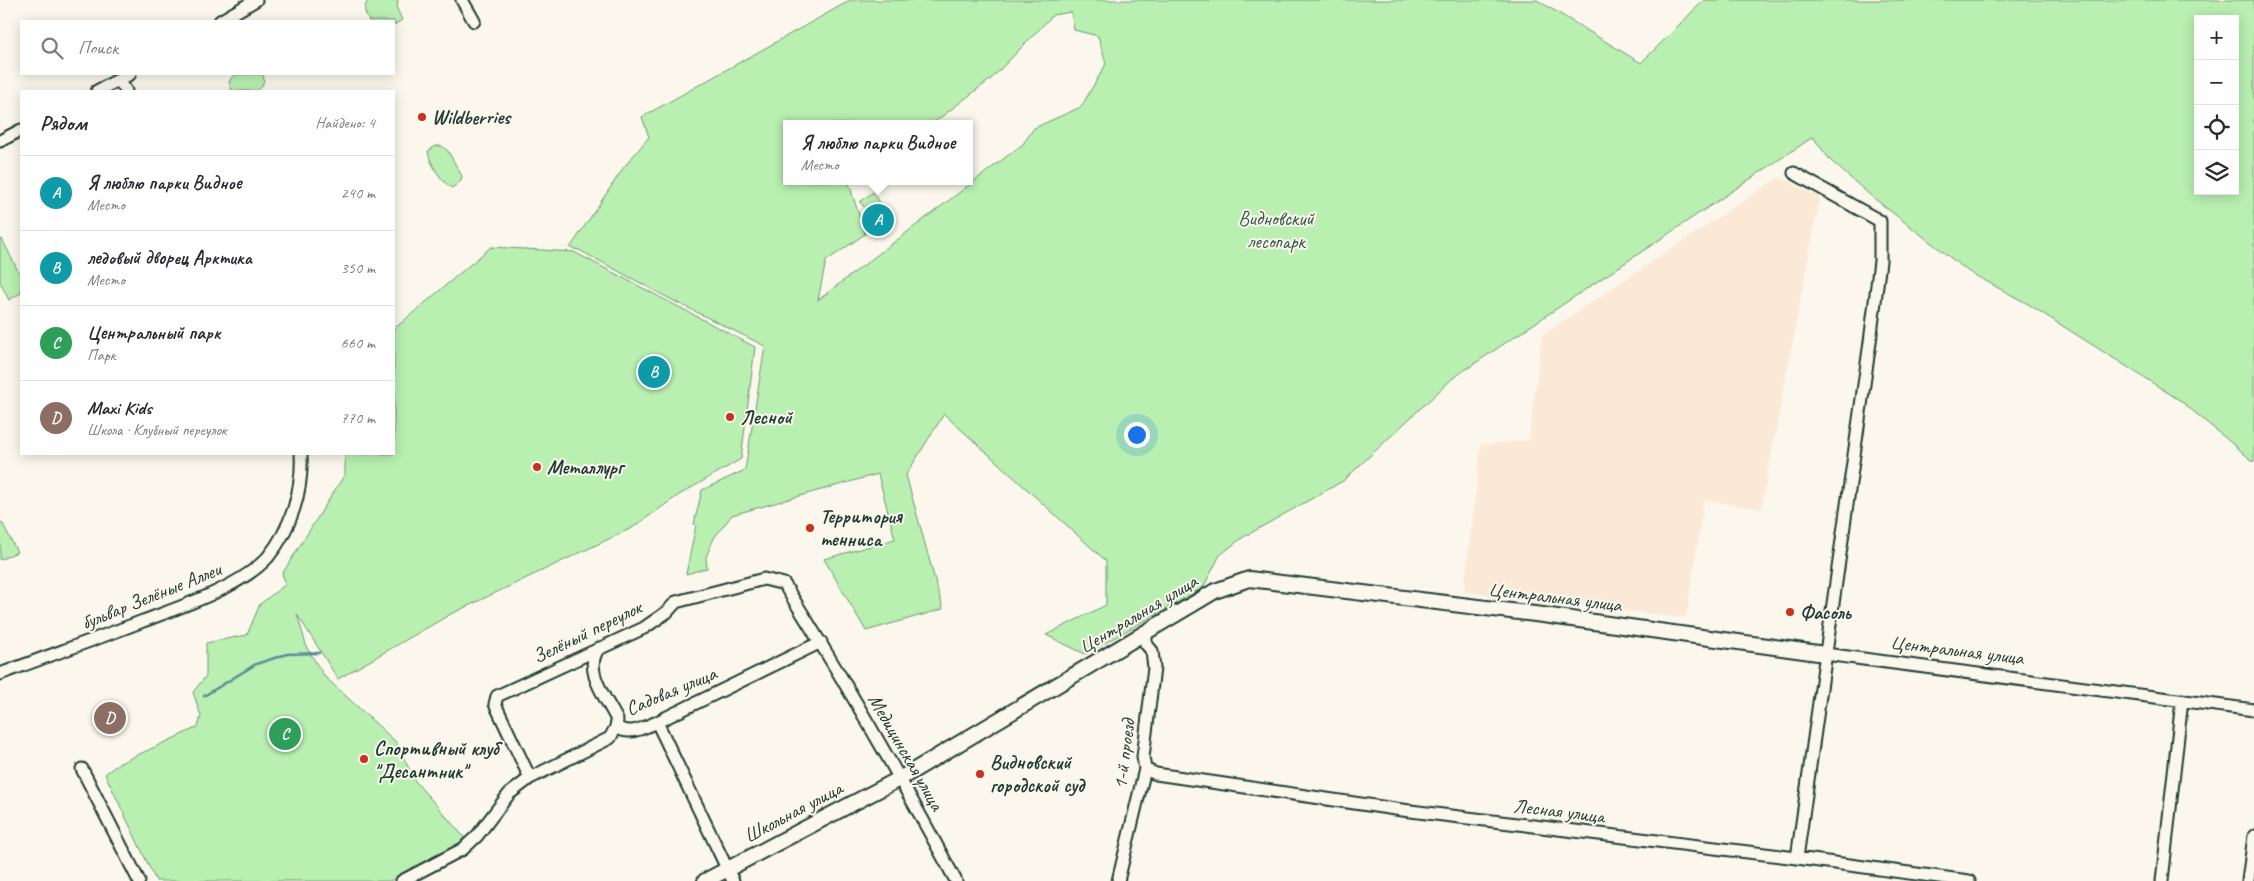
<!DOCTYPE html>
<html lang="ru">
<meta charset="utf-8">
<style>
:root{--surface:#fff;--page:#f7f7f7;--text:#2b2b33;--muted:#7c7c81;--line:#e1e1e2;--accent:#2563eb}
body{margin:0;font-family:Caveat,sans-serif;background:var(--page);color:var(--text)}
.controls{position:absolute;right:15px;top:15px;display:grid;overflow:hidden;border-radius:0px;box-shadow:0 2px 12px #0003}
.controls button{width:45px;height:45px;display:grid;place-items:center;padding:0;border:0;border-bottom:1px solid var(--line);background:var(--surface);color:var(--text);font:25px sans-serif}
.you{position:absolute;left:1136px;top:434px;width:18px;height:18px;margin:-12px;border:4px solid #fff;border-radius:50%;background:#1a73e8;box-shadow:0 0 0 8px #1a73e833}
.badge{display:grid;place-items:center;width:32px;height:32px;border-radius:50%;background:var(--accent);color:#fff;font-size:16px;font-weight:700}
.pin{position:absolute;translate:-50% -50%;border:2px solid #fff;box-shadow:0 1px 5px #0006}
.popup{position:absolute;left:783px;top:120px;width:190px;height:65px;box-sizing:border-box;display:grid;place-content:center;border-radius:0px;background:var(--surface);filter:drop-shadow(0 1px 4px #0005);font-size:16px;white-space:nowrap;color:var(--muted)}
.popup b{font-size:19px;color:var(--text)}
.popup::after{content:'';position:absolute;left:50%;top:100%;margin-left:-10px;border:10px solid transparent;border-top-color:var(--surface)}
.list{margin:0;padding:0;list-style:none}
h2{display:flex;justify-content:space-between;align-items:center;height:65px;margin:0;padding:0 20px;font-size:21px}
h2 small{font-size:16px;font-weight:400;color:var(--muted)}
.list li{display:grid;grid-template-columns:32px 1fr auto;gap:15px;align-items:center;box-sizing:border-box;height:75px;padding:0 20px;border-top:1px solid var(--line)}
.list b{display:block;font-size:19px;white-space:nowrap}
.list p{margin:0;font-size:16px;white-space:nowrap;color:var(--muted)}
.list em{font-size:16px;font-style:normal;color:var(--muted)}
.icon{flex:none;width:28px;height:28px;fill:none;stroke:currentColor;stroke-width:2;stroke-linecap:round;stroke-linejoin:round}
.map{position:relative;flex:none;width:2254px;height:881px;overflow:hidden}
.search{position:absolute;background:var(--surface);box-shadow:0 2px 12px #0003;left:20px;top:20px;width:375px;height:55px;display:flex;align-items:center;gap:12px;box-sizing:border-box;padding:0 18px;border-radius:0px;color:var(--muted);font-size:19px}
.panel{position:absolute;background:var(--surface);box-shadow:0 2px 12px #0003;left:20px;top:90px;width:375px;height:365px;border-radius:0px}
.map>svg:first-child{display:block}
.built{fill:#fbe9d8}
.green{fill:#b9efb1;stroke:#6c9672;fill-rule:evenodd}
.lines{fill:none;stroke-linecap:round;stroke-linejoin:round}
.stream{stroke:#578e99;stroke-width:2.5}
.minor-casing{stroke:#1f3d34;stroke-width:15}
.tertiary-casing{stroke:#1f3d34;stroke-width:18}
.minor{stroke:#fbf7ec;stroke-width:11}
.tertiary{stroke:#fbf7ec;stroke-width:14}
.poi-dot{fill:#c8321e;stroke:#fbf7ec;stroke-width:2}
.labels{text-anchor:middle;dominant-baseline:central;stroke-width:4;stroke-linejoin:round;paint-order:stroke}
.poi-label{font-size:20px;font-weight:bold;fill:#1f3d34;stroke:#fbf7ec;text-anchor:start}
.park-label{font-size:20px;fill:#365847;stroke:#fbf7ec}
.street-label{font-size:20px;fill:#1f3d34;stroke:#fbf7ec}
</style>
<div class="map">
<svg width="2254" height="881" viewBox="0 0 2254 881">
<rect width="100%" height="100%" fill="#fbf7ec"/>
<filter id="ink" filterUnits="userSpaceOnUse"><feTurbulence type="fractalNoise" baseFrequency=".02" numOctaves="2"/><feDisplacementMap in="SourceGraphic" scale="10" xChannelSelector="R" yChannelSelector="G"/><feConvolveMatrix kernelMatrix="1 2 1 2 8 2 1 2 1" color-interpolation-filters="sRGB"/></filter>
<g filter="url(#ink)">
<path class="built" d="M1779 177 1820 197 1761 509 1704 500 1686 618 1464 592 1481 445 1529 440 1542 335Z"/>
<path class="green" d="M369 0H398L397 9 402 20 394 25V21H369C365 14 362 7 369 0Z
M851 0H1537L1641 63 1704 0H2254V462L2181 401 2028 304 1969 272 1871 196 1830 160 1813 137 1453 378 1343 481 1242 538 1220 555 1203 588 1085 654 1046 635 1106 605V561L944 414 906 475 943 609 866 631 824 559 895 539 878 474 732 515 714 538 706 557 707 568 686 574 696 525 694 524 702 490 745 470 765 346 672 300 579 250 570 248 624 167 649 137 642 117ZM1071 12 1074 30 1098 36 1106 64 1081 107 1034 128 1023 144 818 300 826 261 865 234 849 184 852 181H787V124H932L991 79 1053 15ZM2198 19H2235V191H2198Z
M239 74H263C265 82 263 86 257 91H232L229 82 232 77Z
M436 146H442L448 151 462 176 461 181 452 188C442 183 429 162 428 151Z
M873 192 883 207 871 216 860 202Z
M2 239 21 277V293L9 300 0 282V240Z
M491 247 574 252 755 347 741 459 679 495 632 528 451 614 338 679 297 614 307 648 324 676 396 742 415 781 464 837 457 847 390 881H156L105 774 118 764 198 727 201 716 193 692 206 676V643L247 635 260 604 286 584 282 574 345 474V454H394V329Z
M2 522 17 552 0 560V523Z"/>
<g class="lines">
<path class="stream" d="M204 696 256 664 287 654 319 653"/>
<defs>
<path id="minor" d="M462 0 474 21
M220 21 256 0
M119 80 126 91
M97 91 130 74
M0 141 21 130
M1794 173 1880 221V261L1870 342 1797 858
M599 648C582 670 607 699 617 720L616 727
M1825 654 2254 710
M0 674C48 656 96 639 143 621 181 607 241 587 268 557 291 529 303 490 301 454
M657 722 733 881
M82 769 139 881
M1145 769 1156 774 1402 810 1797 858 1969 881
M530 778 495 704 497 696 644 628 667 612 676 602 764 579 784 584C845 681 902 780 956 881
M402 881 463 849 477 836 509 794 530 778 610 738 616 727C630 736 643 728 657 722L821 642
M1118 881 1145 769 1143 757 1154 668 1152 651 1146 644V633
M2162 881 2182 700
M2248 881 2254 836"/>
<path id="tertiary" d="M705 881 901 778 1215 591 1249 579 1543 615 1825 654"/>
</defs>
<use href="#minor" class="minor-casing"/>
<use href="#tertiary" class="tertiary-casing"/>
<use href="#minor" class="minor"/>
<use href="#tertiary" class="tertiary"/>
</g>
</g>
<g class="poi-dot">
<circle cx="422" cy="117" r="5"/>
<circle cx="730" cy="417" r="5"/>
<circle cx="537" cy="467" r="5"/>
<circle cx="810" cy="528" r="5"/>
<circle cx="1790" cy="612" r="5"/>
<circle cx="364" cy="759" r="5"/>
<circle cx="980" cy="774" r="5"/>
</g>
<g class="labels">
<g class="poi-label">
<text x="432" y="117">Wildberries</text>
<text x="740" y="417">Лесной</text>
<text x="547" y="467">Металлург</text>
<text x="820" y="516">Территория<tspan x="820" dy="23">тенниса</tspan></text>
<text x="1800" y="612">Фасоль</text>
<text x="374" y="748">Спортивный клуб<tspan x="374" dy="23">"Десантник"</tspan></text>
<text x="990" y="762">Видновский<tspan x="990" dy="23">городской суд</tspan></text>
</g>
<g class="park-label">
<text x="1276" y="218">Видновский<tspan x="1276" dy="23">лесопарк</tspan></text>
</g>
<g class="street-label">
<text transform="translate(151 596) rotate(-22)">бульвар Зелёные Аллеи</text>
<text transform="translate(1555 597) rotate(7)">Центральная улица</text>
<text transform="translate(1138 614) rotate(-31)">Центральная улица</text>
<text transform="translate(587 632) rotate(-26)">Зелёный переулок</text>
<text transform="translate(1957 650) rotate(7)">Центральная улица</text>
<text transform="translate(671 691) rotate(-23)">Садовая улица</text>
<text transform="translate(906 752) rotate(60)">Медицинская улица</text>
<text transform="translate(1124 754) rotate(-83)">1-й проезд</text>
<text transform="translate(1559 811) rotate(7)">Лесная улица</text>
<text transform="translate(793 812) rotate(-28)">Школьная улица</text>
</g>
</g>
</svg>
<div class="controls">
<button>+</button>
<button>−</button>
<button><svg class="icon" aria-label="locate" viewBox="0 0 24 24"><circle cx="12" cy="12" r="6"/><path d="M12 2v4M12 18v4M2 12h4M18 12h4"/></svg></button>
<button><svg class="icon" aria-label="layers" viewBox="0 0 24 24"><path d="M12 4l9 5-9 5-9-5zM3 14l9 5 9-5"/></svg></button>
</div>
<div class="you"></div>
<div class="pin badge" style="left:878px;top:220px;background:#0f9aa8">A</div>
<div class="popup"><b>Я люблю парки Видное</b>Место</div>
<div class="pin badge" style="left:654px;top:372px;background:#0f9aa8">B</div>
<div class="pin badge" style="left:285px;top:734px;background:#2e9e5b">C</div>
<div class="pin badge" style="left:110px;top:718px;background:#8d6e63">D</div>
<div class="search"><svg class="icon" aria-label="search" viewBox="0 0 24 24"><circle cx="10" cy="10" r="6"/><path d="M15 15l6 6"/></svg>Поиск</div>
<section class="panel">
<h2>Рядом<small>Найдено: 4</small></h2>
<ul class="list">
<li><span class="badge" style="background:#0f9aa8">A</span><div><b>Я люблю парки Видное</b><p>Место</p></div><em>240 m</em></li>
<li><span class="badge" style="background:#0f9aa8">B</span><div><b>ледовый дворец Арктика</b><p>Место</p></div><em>350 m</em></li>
<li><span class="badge" style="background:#2e9e5b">C</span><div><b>Центральный парк</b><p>Парк</p></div><em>660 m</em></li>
<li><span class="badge" style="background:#8d6e63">D</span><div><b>Maxi Kids</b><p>Школа · Клубный переулок</p></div><em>770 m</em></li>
</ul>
</section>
</div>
